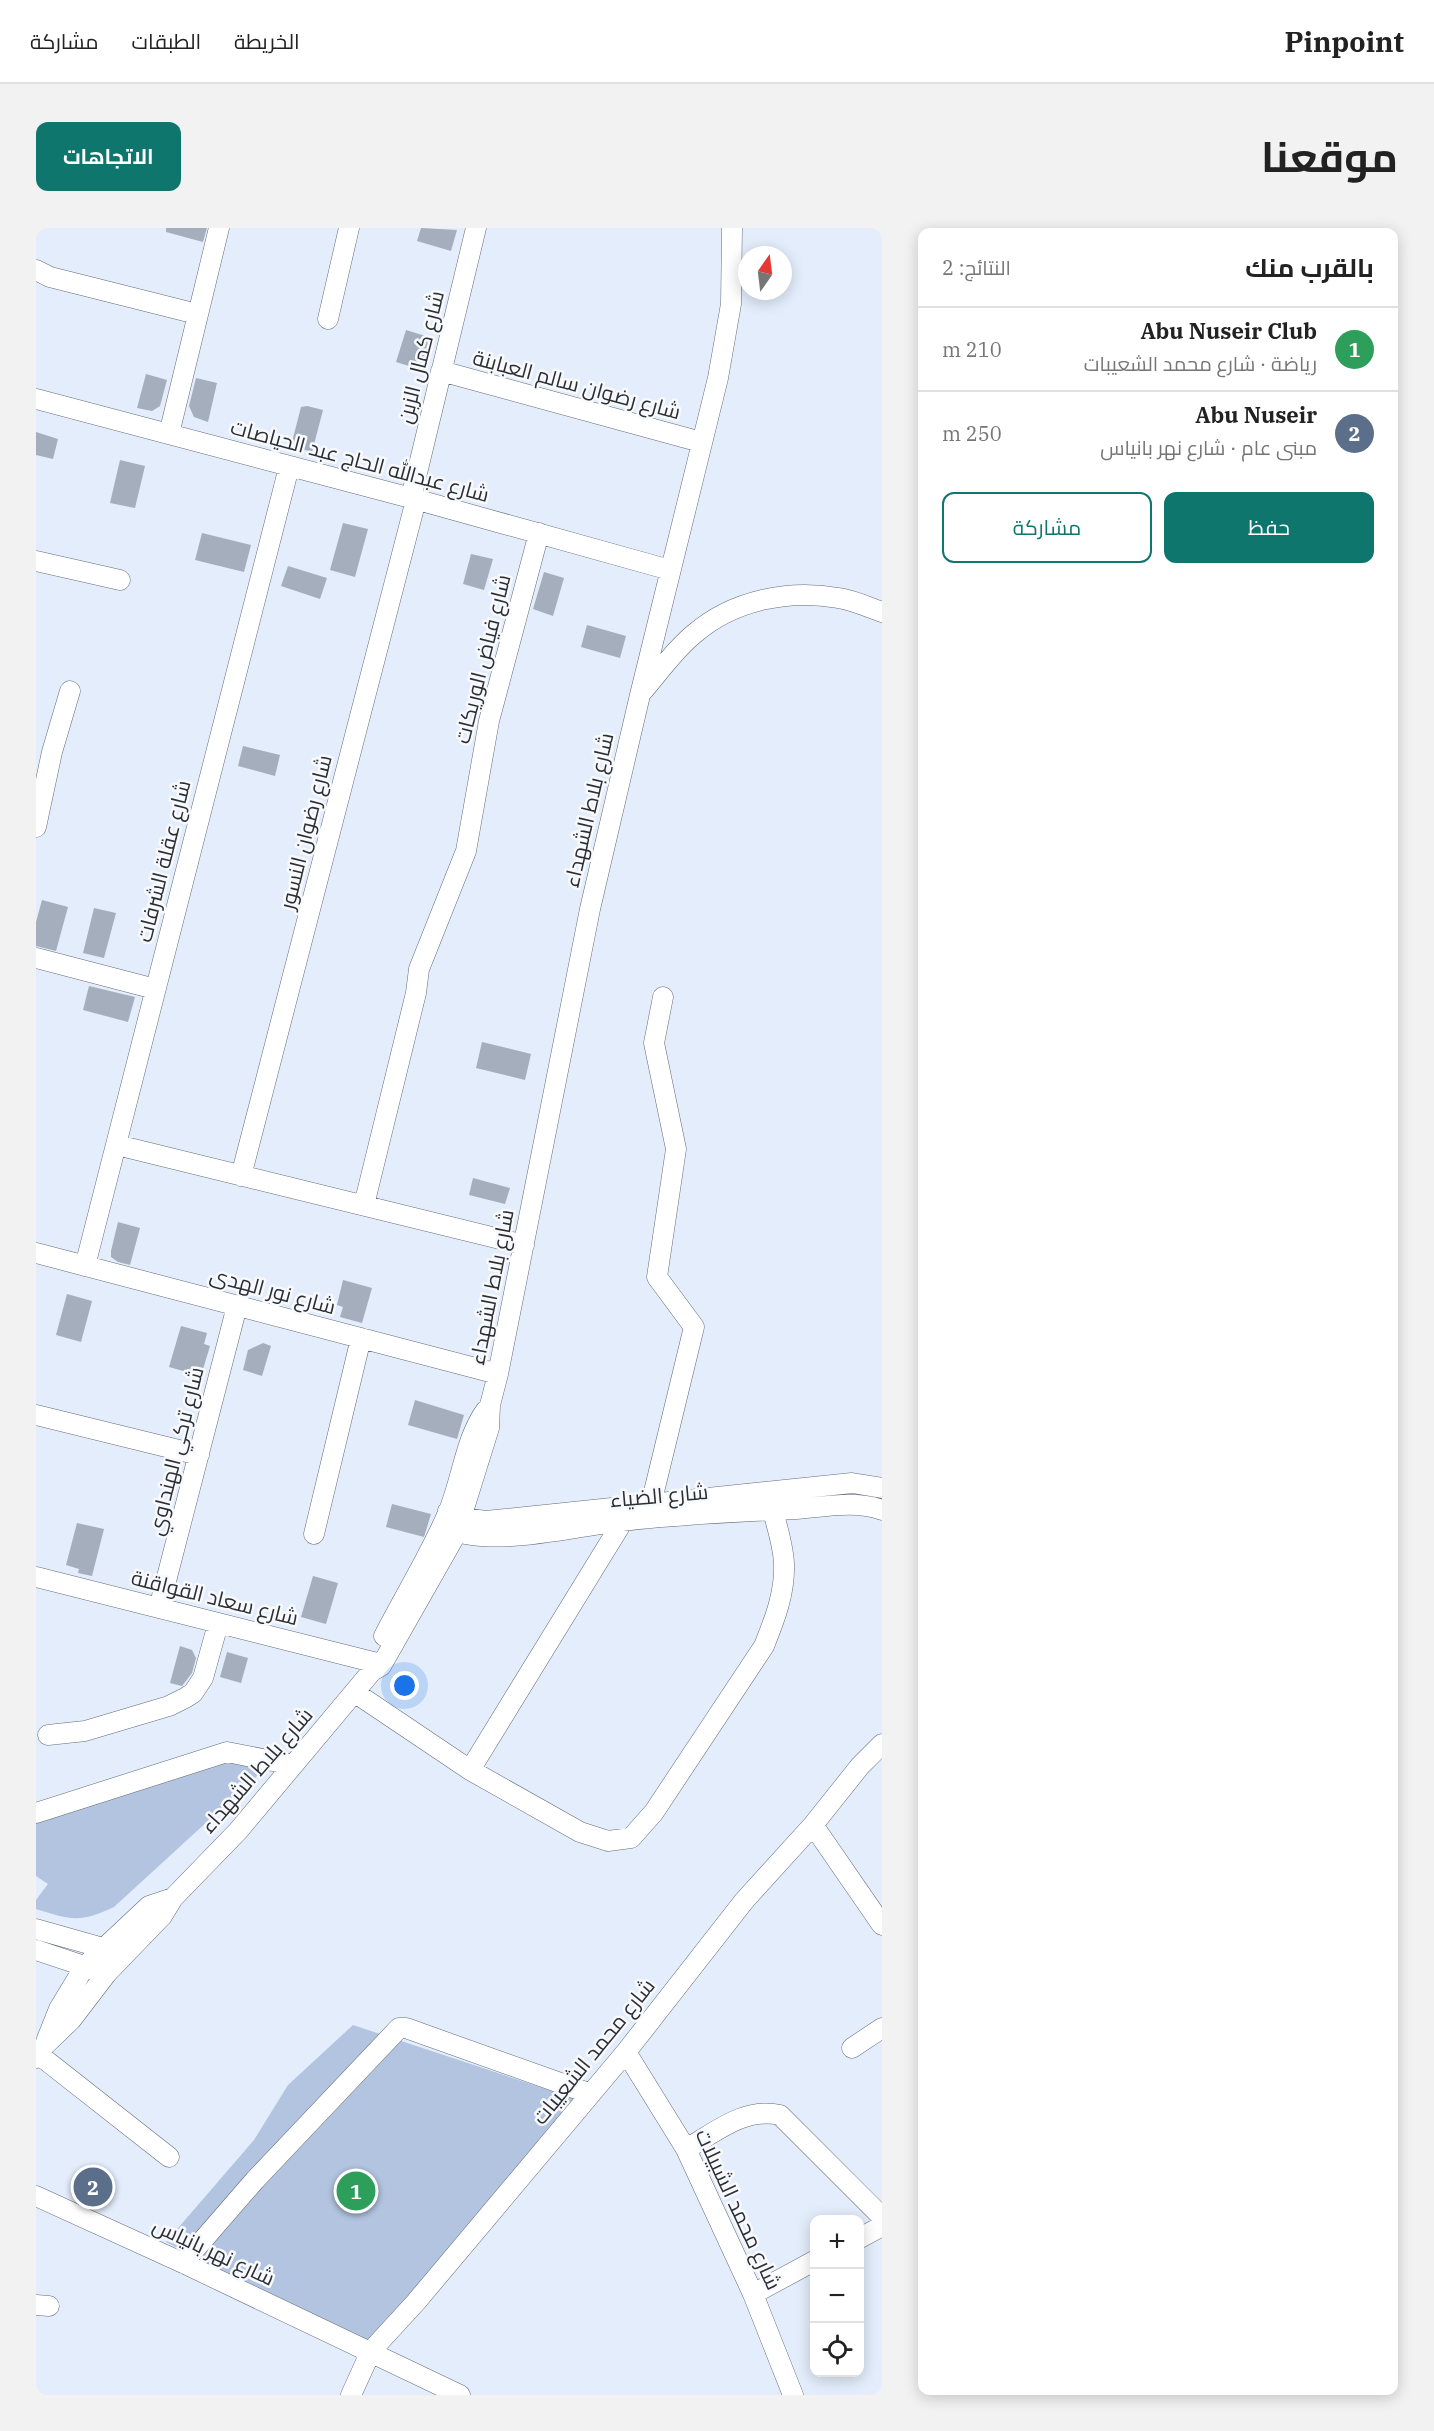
<!DOCTYPE html>
<html lang="ar">
<meta charset="utf-8">
<style>
:root{--surface:#fff;--page:#f2f2f2;--text:#222;--muted:#767676;--line:#e0e0e0;--accent:#0f766e}
body{margin:0;font-family:"IBM Plex Serif",Cairo,serif;background:var(--page);color:var(--text);direction:rtl}
.controls{position:absolute;right:18px;bottom:18px;display:grid;overflow:hidden;border-radius:12px;box-shadow:0 3px 15px #0003}
.controls button{width:54px;height:54px;display:grid;place-items:center;padding:0;border:0;border-bottom:2px solid var(--line);background:var(--surface);color:var(--text);font:30px sans-serif}
.compass{position:absolute;left:702px;top:18px;width:54px;height:54px;border-radius:50%;background:var(--surface);box-shadow:0 3px 15px #0003;rotate:14deg}
.you{position:absolute;left:369px;top:1458px;width:21px;height:21px;margin:-15px;border:4px solid #fff;border-radius:50%;background:#1a73e8;box-shadow:0 0 0 9px #1a73e833}
.badge{display:grid;place-items:center;width:39px;height:39px;border-radius:50%;background:var(--accent);color:#fff;font-size:20px;font-weight:700}
.pin{position:absolute;translate:-50% -50%;border:3px solid #fff;box-shadow:0 2px 6px #0006}
.list{margin:0;padding:0;list-style:none}
h2{display:flex;justify-content:space-between;align-items:center;height:78px;margin:0;padding:0 24px;font-size:26px}
h2 small{font-size:20px;font-weight:400;color:var(--muted)}
.list li{display:grid;grid-template-columns:39px 1fr auto;gap:18px;align-items:center;box-sizing:border-box;height:84px;padding:0 24px;border-top:2px solid var(--line)}
.list b{display:block;font-size:22px;white-space:nowrap}
.list p{margin:0;font-size:20px;white-space:nowrap;color:var(--muted)}
.list em{font-size:20px;font-style:normal;color:var(--muted)}
.actions{display:flex;gap:12px;padding:18px 24px}
.actions a{flex:1;padding:14px 0;border:2px solid var(--accent);border-radius:12px;text-align:center;font-size:21px;color:var(--accent)}
.actions .main{background:var(--accent);color:#fff}
.icon{flex:none;width:33px;height:33px;fill:none;stroke:currentColor;stroke-width:2;stroke-linecap:round;stroke-linejoin:round}
.map{position:relative;flex:none;width:846px;height:2167px;overflow:hidden;direction:ltr;border-radius:12px}
header{display:flex;align-items:center;gap:36px;box-sizing:border-box;height:84px;padding:0 30px;background:var(--surface);border-bottom:2px solid var(--line)}
header strong{font-size:28px}
nav{display:flex;gap:33px;margin-inline-start:auto;font-size:21px}
.intro{display:flex;align-items:center;justify-content:space-between;box-sizing:border-box;height:144px;padding:0 36px}
h1{margin:0;font-size:42px}
.button{padding:15px 27px;border-radius:12px;background:var(--accent);color:#fff;font-size:21px;font-weight:700}
main{display:flex;gap:36px;padding:0 36px}
aside{flex:1;background:var(--surface);border-radius:12px;box-shadow:0 3px 15px #0003}
.map>svg:first-child{display:block}
.green{fill:#b2c4df}
.building{fill:#a5aebc}
.lines{fill:none;stroke-linecap:round;stroke-linejoin:round}
.minor-casing{stroke:#636c78;stroke-width:21}
.minor{stroke:#fff;stroke-width:20}
.labels{text-anchor:middle;dominant-baseline:central;stroke-width:5;stroke-linejoin:round;paint-order:stroke}
.street-label{font-size:21px;fill:#2b2f34;stroke:#f7f9fc}
</style>
<header>
<strong>Pinpoint</strong>
<nav><a>الخريطة</a><a>الطبقات</a><a>مشاركة</a></nav>
</header>
<div class="intro"><h1>موقعنا</h1><a class="button">الاتجاهات</a></div>
<main>
<aside>
<h2>بالقرب منك<small>النتائج: 2</small></h2>
<ul class="list">
<li><span class="badge" style="background:#2e9e5b">1</span><div><b>Abu Nuseir Club</b><p>رياضة · شارع محمد الشعيبات</p></div><em>210 m</em></li>
<li><span class="badge" style="background:#5c6f8a">2</span><div><b>Abu Nuseir</b><p>مبنى عام · شارع نهر بانياس</p></div><em>250 m</em></li>
</ul>
<div class="actions"><a class="main">حفظ</a><a>مشاركة</a></div>
</aside>
<div class="map">
<svg width="846" height="2167" viewBox="0 0 846 2167">
<rect width="100%" height="100%" fill="#e3edfb"/>
<path class="green" d="M193 1525 233 1537 78 1679C44 1695 35 1692 0 1681V1672L12 1656 0 1648V1593Z
M317 1797 543 1872 331 2121 130 2014 218 1912 252 1857Z"/>
<path class="building" d="M130 0H171L167 14 130 4Z
M385 0 421 2 415 23 381 13Z
M370 102 396 110 386 142 360 134Z
M110 146 131 152 124 178 116 183 101 180Z
M160 150 181 155 172 194 158 189 153 178Z
M271 178 287 182 276 224 255 218 265 179Z
M0 204 22 211 17 231 0 227Z
M84 232 109 238 99 280 74 275Z
M307 295 332 301 319 349 294 342Z
M166 305 215 317 208 344 159 332Z
M435 326 457 331 448 362 427 356Z
M252 338 291 350 284 371 245 358Z
M508 344 528 350 517 388 497 381Z
M551 397 590 408 584 430 545 419Z
M207 518 244 527 239 548 202 538Z
M6 672 32 679 20 723 0 718V694Z
M58 680 80 685 68 730 47 725Z
M53 758 99 769 92 794 47 782Z
M446 814 495 826 489 852 440 840Z
M437 950 474 960 469 976 433 967Z
M82 994 104 1000 94 1037 82 1034 75 1029V1023Z
M307 1052 336 1060 326 1095 304 1089 307 1079 301 1077Z
M31 1066 56 1073 45 1114 20 1107Z
M145 1098 171 1105 168 1116 174 1118 165 1148 133 1139Z
M227 1115 235 1118 226 1148 207 1142 212 1122Z
M379 1172 428 1187 421 1211 372 1197Z
M356 1276 395 1286 388 1309 350 1299Z
M41 1295 68 1301 56 1348 42 1345 43 1341 30 1337Z
M277 1348 302 1355 290 1396 265 1389Z
M144 1418 156 1422 160 1430 156 1445 146 1458 134 1455Z
M191 1424 212 1430 205 1455 184 1449Z"/>
<g class="lines">
<defs>
<path id="minor" d="M0 42 14 49 161 86
M292 91 313 0
M405 143 665 214
M0 171 375 270 634 342
M133 206 183 0
M375 270 440 0
M0 333 84 352
M605 465C622 446 638 422 658 406 697 372 753 361 802 370 817 372 832 379 846 384
M0 599 16 524 34 463
M0 730 119 761
M81 917 488 1017
M205 948 380 272
M328 977 380 765 383 741 430 623 453 493 503 305
M0 1025 462 1146
M49 1038 253 239
M0 1187 163 1227
M615 1276 658 1099 621 1049 640 921 618 815 627 769
M412 1283 426 1290 450 1293 816 1255 846 1260
M406 1299C457 1321 532 1299 586 1293 644 1286 702 1284 760 1281 787 1279 820 1272 846 1282
M278 1306 325 1110
M0 1349 337 1434 345 1438
M123 1380 201 1078
M348 1408C369 1367 394 1327 412 1285 426 1252 429 1211 450 1182
M318 1464 434 1542 544 1604 572 1613 595 1610 618 1584 728 1418C738 1393 749 1366 748 1337 748 1320 741 1300 737 1282
M12 1507 49 1503 133 1478 149 1470 157 1465 167 1450 182 1396
M434 1542 587 1293
M0 1585 191 1524 257 1537
M777 1597 846 1697
M0 1701 78 1723
M0 1722 60 1742
M11 1811 23 1781 49 1738 113 1678 137 1670
M816 1820 846 1800
M590 1824 650 1921 717 2066 757 2167
M2 1826 133 1929
M0 1830 7 1819 35 1792 71 1745 126 1688 137 1670 202 1603 336 1443 345 1438 420 1306 453 1200 454 1177 462 1146 554 681 604 467 682 150 695 76 696 0
M650 1921C680 1904 708 1879 744 1887L846 1989
M0 1968 147 2035 424 2167
M824 2010 846 1998
M147 2035 219 1952 363 1800H370L555 1866
M717 2066 778 2033
M0 2077 13 2078
M315 2167 335 2123 380 2074 590 1824 708 1673 777 1597 824 1538 846 1516"/>
</defs>
<use href="#minor" class="minor-casing"/>
<use href="#minor" class="minor"/>
</g>
<g class="labels">
<g class="street-label">
<text transform="translate(384 129) rotate(-76)">شارع كمال الزبن</text>
<text transform="translate(541 156) rotate(15)">شارع رضوان سالم العبابنة</text>
<text transform="translate(324 232) rotate(15)">شارع عبدالله الحاج عبد الحياصات</text>
<text transform="translate(446 431) rotate(-76)">شارع فياض الوريكات</text>
<text transform="translate(552 582) rotate(-77)">شارع بلاط الشهداء</text>
<text transform="translate(269 604) rotate(-76)">شارع رضوان النسور</text>
<text transform="translate(127 633) rotate(-76)">شارع عقلة الشرفات</text>
<text transform="translate(455 1059) rotate(-79)">شارع بلاط الشهداء</text>
<text transform="translate(237 1062) rotate(15)">شارع نور الهدى</text>
<text transform="translate(139 1223) rotate(-76)">شارع تركي الهنداوي</text>
<text transform="translate(623 1267) rotate(-5)">شارع الضياء</text>
<text transform="translate(179 1369) rotate(14)">شارع سعاد القواقنة</text>
<text transform="translate(220 1542) rotate(-49)">شارع بلاط الشهداء</text>
<text transform="translate(557 1823) rotate(-51)">شارع محمد الشعيبات</text>
<text transform="translate(703 1981) rotate(65)">شارع محمد الشبيلات</text>
<text transform="translate(178 2023) rotate(25)">شارع نهر بانياس</text>
</g>
</g>
</svg>
<div class="controls">
<button>+</button>
<button>−</button>
<button><svg class="icon" aria-label="locate" viewBox="0 0 24 24"><circle cx="12" cy="12" r="6"/><path d="M12 2v4M12 18v4M2 12h4M18 12h4"/></svg></button>
</div>
<svg class="compass" viewBox="-18 -18 36 36"><path d="M0-13l5 13h-10z" fill="#e53935"/><path d="M0 13l5-13h-10z" fill="#767676"/></svg>
<div class="you"></div>
<div class="pin badge" style="left:320px;top:1963px;background:#2e9e5b">1</div>
<div class="pin badge" style="left:57px;top:1959px;background:#5c6f8a">2</div>
</div>
</main>
